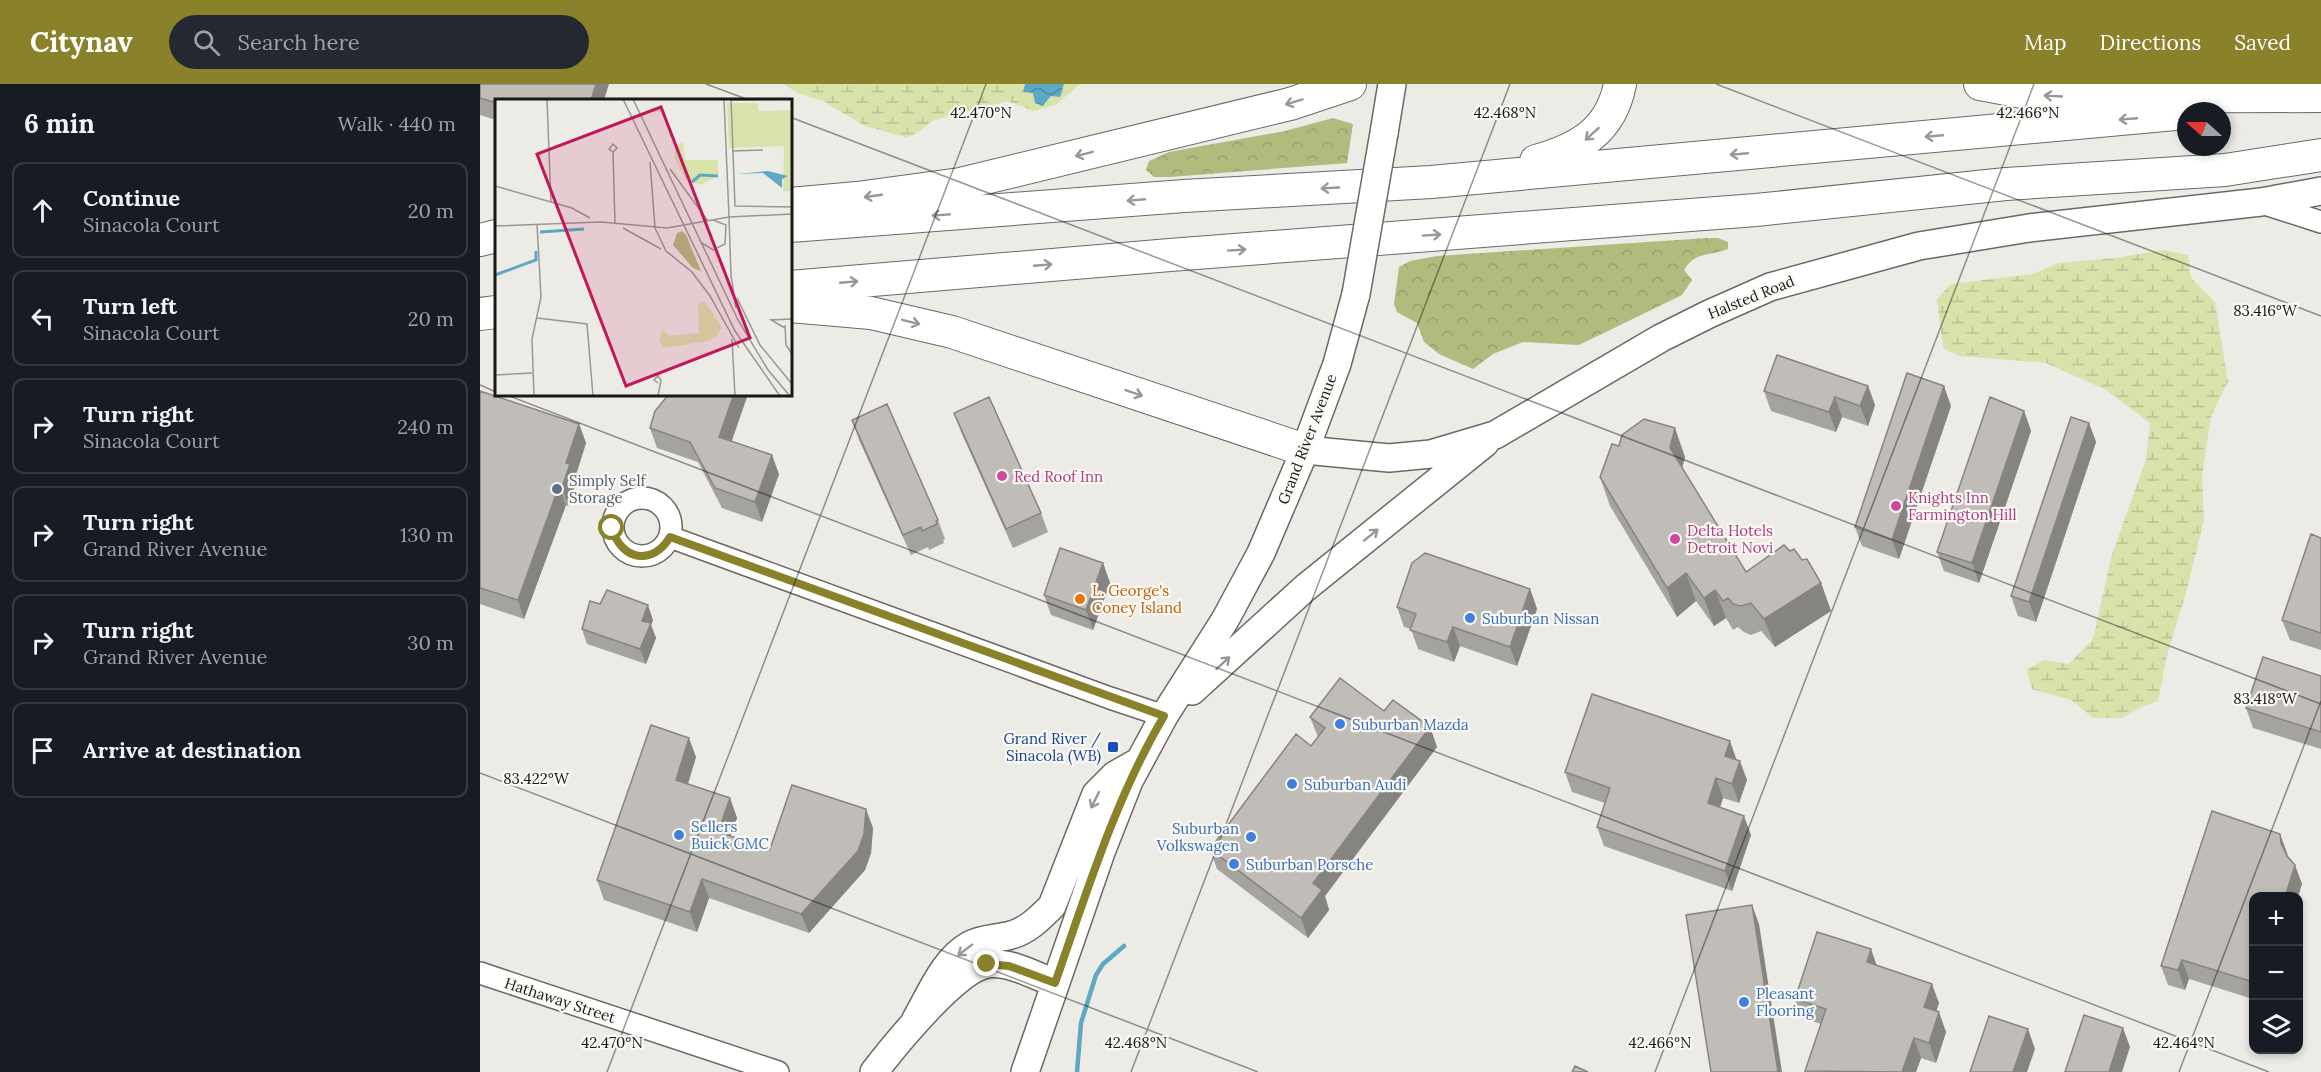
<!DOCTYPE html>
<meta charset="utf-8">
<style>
:root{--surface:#171b24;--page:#242831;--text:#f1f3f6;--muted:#9ea1a6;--line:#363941;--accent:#8a822a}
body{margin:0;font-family:Lora,serif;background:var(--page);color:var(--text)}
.controls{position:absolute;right:18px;bottom:18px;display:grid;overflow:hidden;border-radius:12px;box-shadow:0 3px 9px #0003}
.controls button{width:54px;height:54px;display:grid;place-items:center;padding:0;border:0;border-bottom:2px solid var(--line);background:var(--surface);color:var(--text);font:30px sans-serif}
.compass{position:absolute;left:1697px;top:18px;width:54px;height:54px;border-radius:50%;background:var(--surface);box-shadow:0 3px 9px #0003;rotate:291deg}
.stop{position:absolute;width:18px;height:18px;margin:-14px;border:4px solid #8a822a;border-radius:50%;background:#fff}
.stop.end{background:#8a822a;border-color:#fff;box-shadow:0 2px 6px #0008}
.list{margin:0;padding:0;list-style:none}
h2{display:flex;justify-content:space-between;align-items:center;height:78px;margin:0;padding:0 24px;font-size:26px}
h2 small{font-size:20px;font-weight:400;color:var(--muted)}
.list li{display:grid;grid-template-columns:39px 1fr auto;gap:18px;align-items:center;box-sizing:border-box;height:96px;margin:0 12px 12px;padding:0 12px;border:2px solid var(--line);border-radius:12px}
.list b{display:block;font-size:22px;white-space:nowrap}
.list p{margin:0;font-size:20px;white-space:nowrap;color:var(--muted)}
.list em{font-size:20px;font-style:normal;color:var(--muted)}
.icon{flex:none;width:33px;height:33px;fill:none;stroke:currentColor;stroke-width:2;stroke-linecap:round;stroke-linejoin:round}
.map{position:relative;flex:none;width:1841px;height:988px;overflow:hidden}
header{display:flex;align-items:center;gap:36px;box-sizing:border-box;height:84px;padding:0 30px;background:var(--accent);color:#fff}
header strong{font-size:28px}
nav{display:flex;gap:33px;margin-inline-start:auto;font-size:21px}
.search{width:420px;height:54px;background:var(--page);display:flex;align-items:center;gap:15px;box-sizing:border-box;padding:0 21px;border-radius:33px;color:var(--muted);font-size:22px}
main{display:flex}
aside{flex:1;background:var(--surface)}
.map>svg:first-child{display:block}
.forest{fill:url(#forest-crowns)}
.wetland{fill:url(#wetland-marsh)}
.water{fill:url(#water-waves)}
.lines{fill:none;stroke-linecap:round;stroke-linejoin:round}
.stream{stroke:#5da9c3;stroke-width:4.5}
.minor-casing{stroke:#6b6964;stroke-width:24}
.major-casing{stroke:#6b6964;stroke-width:30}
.highway-casing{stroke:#6b6964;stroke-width:34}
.minor{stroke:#fff;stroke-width:21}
.major{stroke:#fff;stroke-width:27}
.highway{stroke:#fff;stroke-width:32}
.major-bridge-casing{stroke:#6b6964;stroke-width:30;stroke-linecap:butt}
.major-bridge{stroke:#fff;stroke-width:27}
.wall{fill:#a5a39e}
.shaded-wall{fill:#868481}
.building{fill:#c0bdb8;stroke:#868481;stroke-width:1.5}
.oneway{stroke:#989796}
.route{stroke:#8a822a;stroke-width:8}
.ticks{fill:none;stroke:#191816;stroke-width:1.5;stroke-opacity:0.45}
.hotel-dot{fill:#d1479c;stroke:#faf8f2;stroke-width:2}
.service-dot{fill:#5c6f8a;stroke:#faf8f2;stroke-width:2}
.food-dot{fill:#e8710a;stroke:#faf8f2;stroke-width:2}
.shop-dot{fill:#3f7fe0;stroke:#faf8f2;stroke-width:2}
.transit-dot{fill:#1a4fb4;stroke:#faf8f2;stroke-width:2}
.labels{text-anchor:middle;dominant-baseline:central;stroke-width:4.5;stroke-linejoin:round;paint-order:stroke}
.street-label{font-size:15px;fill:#191816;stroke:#faf8f2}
.hotel-label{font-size:15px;fill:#b23c85;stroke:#faf8f2;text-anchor:start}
.service-label{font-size:15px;fill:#4e5e75;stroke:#faf8f2;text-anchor:start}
.food-label{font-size:15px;fill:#c56008;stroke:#faf8f2;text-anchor:start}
.shop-label{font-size:15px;fill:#366cbe;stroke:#faf8f2;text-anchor:start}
.transit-label{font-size:15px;fill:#164399;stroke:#faf8f2;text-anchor:end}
.inset-river{fill:none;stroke:#5da9c3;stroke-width:3}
.inset-road{fill:none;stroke:#989792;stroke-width:1.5}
.view{fill:#c2185b;fill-opacity:0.15;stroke:#c2185b;stroke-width:3}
.inset-edge{fill:none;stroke:#191816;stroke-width:3}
.ticks-label{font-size:15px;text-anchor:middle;fill:#191816;stroke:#faf8f2;stroke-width:4.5;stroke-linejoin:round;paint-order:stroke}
</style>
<header>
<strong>Citynav</strong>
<div class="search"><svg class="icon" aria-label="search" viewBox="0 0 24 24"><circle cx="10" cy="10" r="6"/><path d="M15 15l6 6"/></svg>Search here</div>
<nav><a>Map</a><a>Directions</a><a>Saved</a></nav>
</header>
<main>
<aside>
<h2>6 min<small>Walk · 440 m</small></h2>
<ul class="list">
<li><svg class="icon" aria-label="ahead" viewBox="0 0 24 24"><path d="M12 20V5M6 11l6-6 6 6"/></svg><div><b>Continue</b><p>Sinacola Court</p></div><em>20 m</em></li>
<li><svg class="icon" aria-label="left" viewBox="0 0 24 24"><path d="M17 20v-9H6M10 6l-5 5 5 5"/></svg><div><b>Turn left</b><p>Sinacola Court</p></div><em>20 m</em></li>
<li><svg class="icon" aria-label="right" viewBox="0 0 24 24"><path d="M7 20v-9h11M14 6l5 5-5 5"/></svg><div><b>Turn right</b><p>Sinacola Court</p></div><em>240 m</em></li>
<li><svg class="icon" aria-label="right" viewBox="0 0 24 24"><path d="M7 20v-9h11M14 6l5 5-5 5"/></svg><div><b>Turn right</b><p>Grand River Avenue</p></div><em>130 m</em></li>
<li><svg class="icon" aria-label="right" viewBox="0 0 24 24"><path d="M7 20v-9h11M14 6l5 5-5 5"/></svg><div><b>Turn right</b><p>Grand River Avenue</p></div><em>30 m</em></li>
<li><svg class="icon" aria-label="arrive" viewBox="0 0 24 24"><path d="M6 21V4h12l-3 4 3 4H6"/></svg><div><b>Arrive at destination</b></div></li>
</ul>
</aside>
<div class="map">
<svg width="1841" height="988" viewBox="0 0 1841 988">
<defs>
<pattern id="forest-crowns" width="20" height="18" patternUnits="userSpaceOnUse" patternTransform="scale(1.5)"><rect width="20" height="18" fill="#afbc7d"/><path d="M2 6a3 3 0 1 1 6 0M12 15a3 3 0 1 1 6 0" fill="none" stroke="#96a16b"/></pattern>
<pattern id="wetland-marsh" width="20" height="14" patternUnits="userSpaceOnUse" patternTransform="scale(1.5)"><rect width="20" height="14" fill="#d8e3ab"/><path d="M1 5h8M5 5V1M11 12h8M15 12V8" fill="none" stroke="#b9c292"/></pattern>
<pattern id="water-waves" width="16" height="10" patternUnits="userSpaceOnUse" patternTransform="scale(1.5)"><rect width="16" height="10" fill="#5da9c3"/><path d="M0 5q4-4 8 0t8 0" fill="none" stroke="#4c899d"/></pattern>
</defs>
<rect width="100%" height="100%" fill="#edebe5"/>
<path class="forest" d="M853 34 873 40 867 79 690 93H674L666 86 669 77 689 68 805 47Z
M1227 154H1238L1248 158V165C1230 172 1214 168 1204 186L1212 196 1202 211 1099 261 1043 258 1013 270 993 285 959 270 944 258 937 239 917 228 914 220 919 183 930 177 957 172Z"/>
<path class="wetland" d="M304 0H545L543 3 548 9H553L566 20 571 12 580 13 584 0H600L576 21 553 27 528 17 454 36 434 51 425 53 385 42 343 17 317 9Z
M1684 166 1708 171 1711 194 1735 218 1748 298 1731 332 1722 392 1724 436 1707 505 1687 571 1678 617 1661 623 1642 634H1613L1591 616 1552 605 1547 586 1564 576 1589 580 1613 555 1632 470 1666 376 1670 339 1626 306 1566 279 1479 272 1463 264 1457 215 1471 200 1553 190 1578 179 1635 174Z"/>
<path class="water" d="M545 0H584L580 13 571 12 563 22 555 19 553 9 543 8Z"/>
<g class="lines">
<path class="stream" d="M597 988 601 939 616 891 623 880 644 862"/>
<defs>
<path id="minor" d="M1782 119 1841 138
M133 443a29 29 0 1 1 58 0a29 29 0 1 1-58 0Z
M190 453 630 614 684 632
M0 889 298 988"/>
<path id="major" d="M904 49 912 0
M825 366 909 374 951 370 1015 351 1181 254 1229 230 1290 203 1439 162 1549 144 1781 118 1841 107
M712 607 825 504 1005 359
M436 935C450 911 464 875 490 861 503 854 517 855 531 851 547 847 560 834 572 822L616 710 635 691 658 678
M394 988C414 962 476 885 508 880 530 877 555 892 575 899
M545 988 621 768 649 697 684 632 745 536 781 469 825 366 857 280 876 210"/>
<path id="highway" d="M1500 0 1569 13 1841 12
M1056 77C1099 65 1131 47 1140 0
M310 120 377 114 480 100 810 20 870 0
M310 142 704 112 951 98 1706 29
M0 156 16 152
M310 203 690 171 1276 126 1526 100 1745 86 1841 71
M310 222 391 229 472 248 825 366
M0 230 16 228"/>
</defs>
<use href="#minor" class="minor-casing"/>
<use href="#major" class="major-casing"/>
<use href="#highway" class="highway-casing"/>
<use href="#minor" class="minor"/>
<use href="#major" class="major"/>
<use href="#highway" class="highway"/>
<defs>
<path id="major-bridge" d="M876 210 904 49"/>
</defs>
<use href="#major-bridge" class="major-bridge-casing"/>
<use href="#major-bridge" class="major-bridge"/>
</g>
<path class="wall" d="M0 0 16 16V36L0 31Z
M1388 302 1395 321 1388 342 1362 333 1356 348 1291 327 1284 307Z
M0 307 99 340 106 359 95 394 96 399 88 422 86 421 44 535 0 520Z
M189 310H268L252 357 299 390 282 438 242 424 218 378 177 364 170 344Z
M1471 322 1419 475 1382 462 1375 443Z
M1544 327 1551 347 1499 499 1464 487 1457 468Z
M474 329 561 429 568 448 533 464 481 348Z
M372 336 458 436 465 455 463 456 464 459 449 466 448 463 431 471 379 356Z
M1609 339 1616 358 1556 538 1538 532 1531 512Z
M1205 373 1202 384 1266 488 1310 467 1322 476 1341 499 1351 527 1295 563 1281 547 1271 551 1264 548 1258 543 1253 546 1246 534 1234 542 1216 517 1197 533 1130 422 1120 393Z
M1841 454V566L1810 556 1802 536Z
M623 479 630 499 613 546 571 531 564 511Z
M1050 505 1057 525 1037 582 980 562 974 578 938 565 931 545 924 543 917 523Z
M120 520 173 536 171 541 176 554 166 580 107 560 102 545Z
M1841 592V665L1773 644 1766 624Z
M904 627 950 643 957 663 845 812 849 826 828 854 737 785 730 765 831 662 838 653 830 633Z
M216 673 208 700 250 714 257 734 250 752 290 765 393 744 391 769 385 786 329 849 229 814 217 848 124 816 117 796Z
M1256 676 1267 696 1259 719 1243 714 1240 723 1271 751 1252 807 1124 762 1117 743 1125 719 1092 708 1085 688Z
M1800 750 1808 772 1822 800 1773 813V915L1709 895 1705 906 1688 901 1681 882Z
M1397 882 1459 919 1456 927 1466 948 1456 979 1441 974 1436 988H1326L1341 940 1322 934 1315 915Z"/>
<path class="shaded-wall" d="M116 0H129L124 16H111Z
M1388 302 1395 321 1388 342 1380 322Z
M1464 302 1471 322 1419 475 1412 456Z
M254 310H268L246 372 239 353Z
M1355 313 1362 333 1356 348 1349 328Z
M1544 327 1551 347 1499 499 1492 479Z
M1609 339 1616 358 1556 538 1549 518Z
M99 340 106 359 95 394 96 399 88 422 82 403 86 379Z
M1195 344 1205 373 1200 392 1190 364Z
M292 371 299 390 282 438 275 418Z
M79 402 86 421 44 535 38 516Z
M623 479 630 499 613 546 606 526Z
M1206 489 1216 517 1197 533 1187 504Z
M1341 499 1351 527 1295 563 1284 535Z
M1050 505 1057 525 1037 582 1030 563Z
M1235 506 1246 534 1234 542 1224 514Z
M168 521 173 536 171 541 176 554 166 580 160 565 162 537Z
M973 543 980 562 974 578 967 558Z
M950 643 957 663 845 812 849 826 828 854 821 834 833 799Z
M209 654 216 673 203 715 196 696Z
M1250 657 1257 677 1245 672Z
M1260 677 1267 696 1259 719 1252 700Z
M1236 694 1243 714 1235 739 1228 719Z
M250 714 257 734 245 767 238 748Z
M386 725 393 744 391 769 385 786 329 849 321 830Z
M1264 732 1271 751 1252 807 1245 787Z
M1800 750 1807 769 1808 778 1801 759Z
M1815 781 1822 800 1818 813H1805Z
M222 795 229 814 217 848 210 828Z
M1272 821 1279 840 1302 988H1298Z
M1391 865 1398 885 1387 878Z
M1702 876 1709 895 1705 906 1698 886Z
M1452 900 1459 919 1451 943 1444 923Z
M1459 928 1466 948 1456 979 1449 959Z
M1643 944 1650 963 1642 988H1629Z
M1548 945 1555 965 1547 988H1533Z
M1434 954 1441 974 1436 988H1422Z"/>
<path class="building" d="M0 0H116L111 16H16V19L0 14Z
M1297 271 1388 302 1380 322 1355 313 1349 328 1284 307Z
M1427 289 1464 302 1412 456 1375 443Z
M0 307 99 340 86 379 90 380 82 403 79 402 38 516 0 504Z
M189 310H254L239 353 292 371 275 418 235 404 210 358 170 344 175 327Z
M509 313 561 429 526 445 474 329Z
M1510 313 1544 327 1492 479 1457 468Z
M407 320 458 436 456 437 457 440 442 447 441 443 423 451 372 336Z
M1591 333 1609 339 1549 518 1531 512Z
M1164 335 1195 344 1190 364 1266 488 1304 461 1310 467 1314 465 1322 476 1327 475 1341 499 1284 535 1271 519 1261 522 1253 520 1248 514 1243 517 1235 506 1224 514 1206 489 1187 504 1120 393 1132 360 1139 362 1142 351Z
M1831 450 1841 454V549L1802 536Z
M580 464 623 479 606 526 564 511Z
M945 469 1050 505 1030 563 973 543 967 558 930 546 936 530 917 523 932 479Z
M127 506 168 521 162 537 171 539 160 565 102 545 110 517 120 520Z
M1783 573 1841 592V648L1766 624Z
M860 594 904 627 913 616 950 643 833 799 842 806 821 834 730 765 816 650 831 662 845 644 830 633Z
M1112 610 1250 657 1245 672 1260 677 1252 700 1236 694 1228 719 1264 732 1245 787 1117 743 1130 704 1085 688Z
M171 641 209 654 196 696 250 714 238 748 290 765 312 701 386 725 384 750 378 767 321 830 222 795 210 828 117 796Z
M1732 727 1800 750 1801 759 1807 772 1815 781 1805 813H1773V898L1702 876 1698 886 1681 882Z
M1272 821 1298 988H1231L1206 831Z
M1337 848 1391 865 1387 878 1452 900 1444 923 1459 928 1449 959 1434 954 1422 988 1325 987 1346 925 1315 915Z
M1604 931 1643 944 1629 988H1585Z
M1509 932 1548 945 1533 988H1490Z
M1095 982 1108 988H1092Z"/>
<defs><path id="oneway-shaft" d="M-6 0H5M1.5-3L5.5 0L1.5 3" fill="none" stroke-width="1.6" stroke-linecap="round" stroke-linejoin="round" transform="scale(1.5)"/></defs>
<g class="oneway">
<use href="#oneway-shaft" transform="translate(1573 12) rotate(-177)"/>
<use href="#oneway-shaft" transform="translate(814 18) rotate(163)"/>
<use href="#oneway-shaft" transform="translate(1648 35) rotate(175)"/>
<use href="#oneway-shaft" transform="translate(1112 50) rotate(138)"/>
<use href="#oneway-shaft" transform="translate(1454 52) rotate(175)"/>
<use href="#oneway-shaft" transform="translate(604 70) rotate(166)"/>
<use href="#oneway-shaft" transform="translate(1259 70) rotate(175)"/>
<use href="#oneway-shaft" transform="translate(850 104) rotate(177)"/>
<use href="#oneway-shaft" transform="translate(393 112) rotate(172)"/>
<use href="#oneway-shaft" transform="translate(656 116) rotate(175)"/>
<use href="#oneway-shaft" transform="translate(461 131) rotate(176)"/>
<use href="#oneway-shaft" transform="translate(952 151) rotate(-4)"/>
<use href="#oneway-shaft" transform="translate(757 166) rotate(-4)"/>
<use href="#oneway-shaft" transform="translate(563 181) rotate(-5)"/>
<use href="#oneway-shaft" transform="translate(369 198) rotate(-5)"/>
<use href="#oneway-shaft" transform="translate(431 238) rotate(14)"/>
<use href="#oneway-shaft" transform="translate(654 309) rotate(19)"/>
<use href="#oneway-shaft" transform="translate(891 451) rotate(-39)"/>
<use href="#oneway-shaft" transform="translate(743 579) rotate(-42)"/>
<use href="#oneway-shaft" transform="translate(615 716) rotate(116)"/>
<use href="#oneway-shaft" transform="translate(485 866) rotate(143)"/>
</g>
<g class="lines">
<path class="route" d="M132 444C141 477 173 482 190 453L684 632C635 715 607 808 575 899L529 882 507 880"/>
</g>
<path class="ticks" d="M226 0 269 16M1236 0 1841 232M310 33 1841 620M0 301 16 308M24 310 1789 988M0 689 778 988M127 988 506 0M651 988 1030 0M1175 988 1554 0M1699 988 1841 617"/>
<g class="hotel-dot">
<circle cx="522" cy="392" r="6"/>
<circle cx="1416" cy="422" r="6"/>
<circle cx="1195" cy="455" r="6"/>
</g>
<circle class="service-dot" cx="77" cy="405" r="6"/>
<circle class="food-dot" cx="600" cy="515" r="6"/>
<g class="shop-dot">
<circle cx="990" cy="534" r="6"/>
<circle cx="860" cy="640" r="6"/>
<circle cx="812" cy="700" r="6"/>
<circle cx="199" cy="751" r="6"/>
<circle cx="771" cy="753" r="6"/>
<circle cx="754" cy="780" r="6"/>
<circle cx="1264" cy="918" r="6"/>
</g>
<rect class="transit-dot" x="627" y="657" width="12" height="12" rx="3"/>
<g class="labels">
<g class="street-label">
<text transform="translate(1271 213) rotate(-22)">Halsted Road</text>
<text transform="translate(827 355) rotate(-69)">Grand River Avenue</text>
<text transform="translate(80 916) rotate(18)">Hathaway Street</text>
</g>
<g class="hotel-label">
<text x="534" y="392">Red Roof Inn</text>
<text x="1428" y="413">Knights Inn<tspan x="1428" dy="17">Farmington Hill</tspan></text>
<text x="1207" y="446">Delta Hotels<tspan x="1207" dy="17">Detroit Novi</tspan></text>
</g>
<g class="service-label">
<text x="89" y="396">Simply Self<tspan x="89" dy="17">Storage</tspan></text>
</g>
<g class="food-label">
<text x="612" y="506">L. George's<tspan x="612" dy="17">Coney Island</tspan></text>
</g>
<g class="shop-label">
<text x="1002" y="534">Suburban Nissan</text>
<text x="872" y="640">Suburban Mazda</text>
<text x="824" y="700">Suburban Audi</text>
<text x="211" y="742">Sellers<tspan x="211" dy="17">Buick GMC</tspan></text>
<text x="759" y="744" text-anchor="end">Suburban<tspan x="759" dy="17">Volkswagen</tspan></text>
<text x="766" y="780">Suburban Porsche</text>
<text x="1276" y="909">Pleasant<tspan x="1276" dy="17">Flooring</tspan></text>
</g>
<g class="transit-label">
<text x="621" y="654">Grand River /<tspan x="621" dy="17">Sinacola (WB)</tspan></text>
</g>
</g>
<g transform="translate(15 15)">
<rect width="297" height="297" fill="#edebe5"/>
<path d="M187 132 191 136 206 172 198 169 178 146 182 134Z" fill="#afbc7d"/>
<path d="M188 43 190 61H223V77L205 86 191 81 179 58 181 46ZM209 202 227 228 222 237 213 242 169 249 164 241 167 231 174 237 204 234 203 205Z" fill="#d8e3ab"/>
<path d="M232 4H263V12L297 11V92H288L289 47 234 49Z" fill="#d8e3ab"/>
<path d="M273 72 293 77 287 80V89L268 74 241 75Z" fill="#5da9c3"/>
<path class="inset-river" d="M197 83 205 76 223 77M45 133 89 130M0 176 41 161V152"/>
<path class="inset-road" d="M52 0 56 104M128 0 240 232 285 297M138 0 243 221 273 271 295 297M229 0 234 118M236 0 240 107 297 108M236 1 292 0M237 52 268 51M118 53 114 50 118 45 122 49 118 53 120 124M155 63 160 129M175 70 213 122M0 87 77 109 95 119M234 118 236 176M0 127 106 123 172 129 234 118 297 115M128 129 166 150M160 129 171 152 197 173 215 197 244 249M207 144 218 151 230 145 231 126 218 121M236 176 241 209M242 199 265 246 297 285M42 219 92 225 98 297M290 226 291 246 297 255M290 229 276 221 297 220M237 240 240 297M0 276 37 274M163 284 159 281 163 277 166 281 163 297M39 297 37 240 46 198 42 125"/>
<path class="view" d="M166 8 255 239 131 287 42 55Z"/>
<rect width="297" height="297" class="inset-edge"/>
</g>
<g class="ticks-label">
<text x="501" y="34">42.470°N</text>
<text x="1025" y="34">42.468°N</text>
<text x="1548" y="34">42.466°N</text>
<text x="1785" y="232">83.416°W</text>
<text x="1785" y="620">83.418°W</text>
<text x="56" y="700">83.422°W</text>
<text x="132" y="964">42.470°N</text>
<text x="656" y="964">42.468°N</text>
<text x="1180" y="964">42.466°N</text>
<text x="1704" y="964">42.464°N</text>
</g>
</svg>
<div class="controls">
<button>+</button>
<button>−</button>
<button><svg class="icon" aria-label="layers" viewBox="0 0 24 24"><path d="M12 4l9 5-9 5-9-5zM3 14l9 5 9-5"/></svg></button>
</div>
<svg class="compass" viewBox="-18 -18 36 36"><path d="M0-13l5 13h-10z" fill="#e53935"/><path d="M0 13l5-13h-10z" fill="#9ea1a6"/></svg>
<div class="stop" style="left:132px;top:444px"></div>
<div class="stop end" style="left:507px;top:880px"></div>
</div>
</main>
